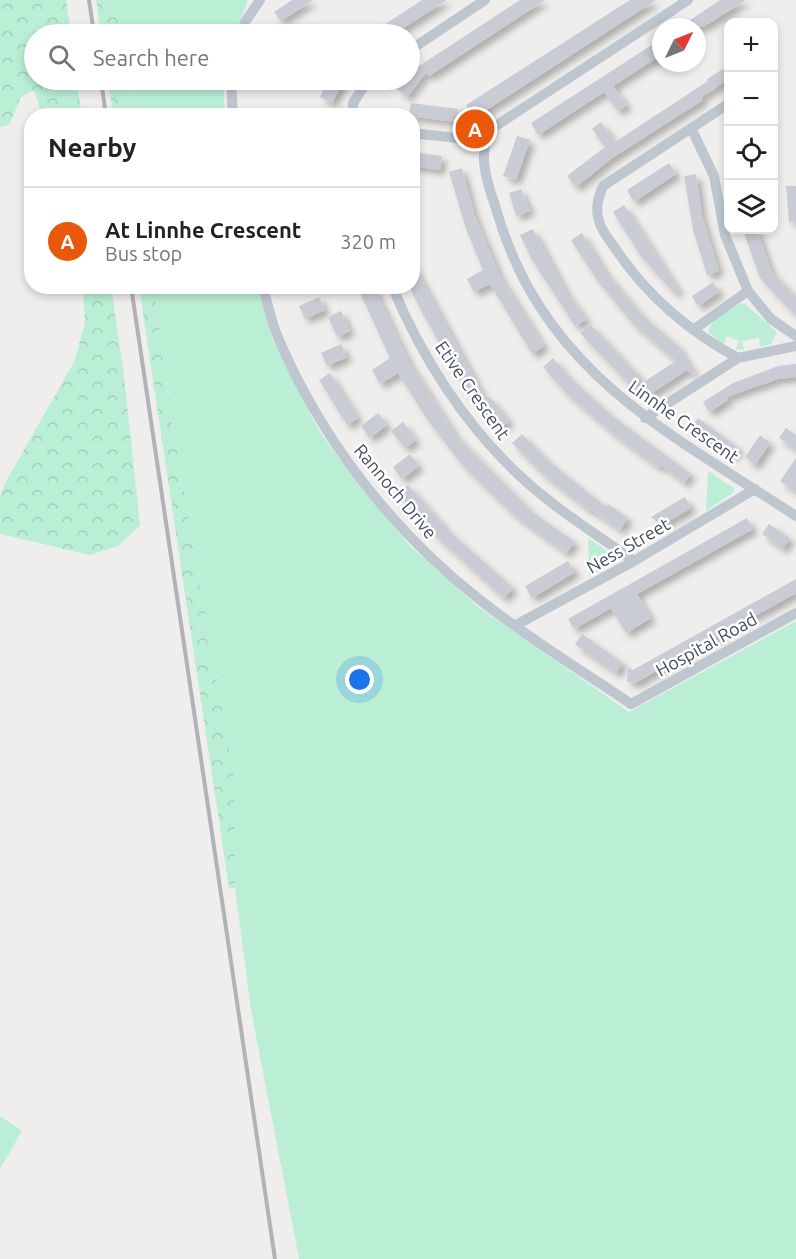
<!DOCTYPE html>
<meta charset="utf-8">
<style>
:root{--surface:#fff;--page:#f2f2f2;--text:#222;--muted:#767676;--line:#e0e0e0;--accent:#ea580c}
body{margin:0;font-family:Ubuntu,sans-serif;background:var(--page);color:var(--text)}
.controls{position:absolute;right:18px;top:18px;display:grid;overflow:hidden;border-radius:12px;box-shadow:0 3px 9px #0003}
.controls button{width:54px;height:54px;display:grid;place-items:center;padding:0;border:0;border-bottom:2px solid var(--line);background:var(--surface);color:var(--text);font:30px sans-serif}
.compass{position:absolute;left:652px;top:18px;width:54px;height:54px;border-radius:50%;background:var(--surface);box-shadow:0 3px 9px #0003;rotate:47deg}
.you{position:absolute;left:360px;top:680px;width:21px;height:21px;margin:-15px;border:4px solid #fff;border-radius:50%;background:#1a73e8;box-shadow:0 0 0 9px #1a73e833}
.badge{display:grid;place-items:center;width:39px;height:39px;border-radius:50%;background:var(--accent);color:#fff;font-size:20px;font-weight:700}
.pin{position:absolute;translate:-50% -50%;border:3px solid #fff;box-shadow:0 2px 6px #0006}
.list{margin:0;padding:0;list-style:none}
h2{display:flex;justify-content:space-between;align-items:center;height:78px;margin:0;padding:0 24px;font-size:26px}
h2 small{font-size:20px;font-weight:400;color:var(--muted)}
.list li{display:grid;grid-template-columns:39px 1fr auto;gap:18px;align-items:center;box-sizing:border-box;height:108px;padding:0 24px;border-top:2px solid var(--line)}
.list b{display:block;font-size:22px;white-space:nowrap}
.list p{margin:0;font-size:20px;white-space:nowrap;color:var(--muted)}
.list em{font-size:20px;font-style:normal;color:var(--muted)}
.icon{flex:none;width:33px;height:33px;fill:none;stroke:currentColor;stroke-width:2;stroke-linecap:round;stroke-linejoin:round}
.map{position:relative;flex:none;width:796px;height:1259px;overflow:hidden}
.search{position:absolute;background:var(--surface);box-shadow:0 3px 9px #0003;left:24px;top:24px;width:396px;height:66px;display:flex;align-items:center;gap:15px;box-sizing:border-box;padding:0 21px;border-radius:33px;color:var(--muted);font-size:22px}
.panel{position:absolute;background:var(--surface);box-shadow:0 3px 9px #0003;left:24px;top:108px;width:396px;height:186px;border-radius:24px}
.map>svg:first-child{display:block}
.grass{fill:#baefd6}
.forest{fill:url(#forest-crowns)}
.building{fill:#c9ccd4;filter:url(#shadow)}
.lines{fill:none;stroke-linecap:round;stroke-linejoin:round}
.minor{stroke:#bec6d0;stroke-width:10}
.rail{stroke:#b0b2b8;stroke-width:4}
.labels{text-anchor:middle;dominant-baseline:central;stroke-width:5;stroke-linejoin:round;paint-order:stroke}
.street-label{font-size:18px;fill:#454e5b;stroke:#fff}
</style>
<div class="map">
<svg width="796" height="1259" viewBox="0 0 796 1259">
<defs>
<pattern id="forest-crowns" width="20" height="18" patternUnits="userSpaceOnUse" patternTransform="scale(1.5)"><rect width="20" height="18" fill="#baefd6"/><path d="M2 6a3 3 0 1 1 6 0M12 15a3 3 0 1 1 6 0" fill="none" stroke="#a1cfba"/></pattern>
<filter id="shadow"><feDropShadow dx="5" dy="5" stdDeviation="3" flood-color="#0004"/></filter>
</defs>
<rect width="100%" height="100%" fill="#f0eeed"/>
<path class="grass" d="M116 0H248L235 34H121Z
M127 80H223L225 115H132Z
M154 287H258L272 338 319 431 360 487 411 547 477 606 629 712 796 621V1259H299L251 1010 235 888V781L172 424Z
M744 303 777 332 771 344 760 347 759 338 742 341 744 350 736 349 739 341 727 336 724 345 708 332C712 317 730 307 744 303Z
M708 471 734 488V492L706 511Z
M588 538 615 556V561L589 577Z
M0 1116 22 1131 0 1169Z"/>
<path class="forest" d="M0 0H66L71 34H34V80H76L82 115H42L34 90 21 97 9 125 0 127Z
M96 0H116L121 34H101Z
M108 80H127L132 115H113Z
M83 287H111L123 367 140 525 118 546 90 555 0 534V496L5 483 74 362 85 324Z
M139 287H154L172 424 235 781V888H229Z"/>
<path class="building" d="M292 0H313L281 21 274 12Z
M422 0H447L394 34H370Z
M520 0H545L429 76 426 72 407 97 396 88 403 80H410V72Z
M630 0H656L474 118 466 105Z
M720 0H746L703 27H680Z
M661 39V55L613 86 627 105 618 111 604 92 538 135 531 123Z
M729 65V79L701 97 703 100 612 158 576 187 567 176 605 147 592 129 601 122 615 142 708 81 707 79Z
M329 80H344L332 103 320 97Z
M411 103 458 109 456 122 409 116Z
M517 136 530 140 516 180 503 176Z
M412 152 442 156 440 170 412 166Z
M669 163 676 174 634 202 627 190Z
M462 168 474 214 500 276 544 346 532 354 490 284 474 292 467 279 483 270 466 229 449 172Z
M696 174 702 216 719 271 707 275 693 230 684 176Z
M786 186H796V221L789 222Z
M521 189 530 211 516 216 509 193Z
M624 205 679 290 674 293 640 255 613 212Z
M533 229 568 295 587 319 575 326 532 260 520 235Z
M743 230H757L771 271 796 297V316L760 278Z
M582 233 607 274 641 314 679 347 695 374 693 375 687 370 649 395 642 383 676 361 633 324 597 280 571 240Z
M412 262 486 400 490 397 509 421 498 430 463 385 423 314 409 286H412Z
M713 282 719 292 698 306 692 296Z
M357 286H373L409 362 456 435 531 511 575 542 566 553 513 514 464 467 427 419 398 373 380 384 372 370 390 358Z
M319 297 325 310 305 319 299 306Z
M341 311 350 331 337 337 328 317Z
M590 324 640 377 631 386 580 333Z
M341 344 347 357 327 366 321 353Z
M553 358 569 377 611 415 691 474 684 483 661 465 659 468 611 432 566 393 543 367Z
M796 364V377L778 379 726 397 728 400 709 412 703 402 733 383 778 366Z
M330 373 358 418 347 425 319 380Z
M378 413 387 425 370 438 361 426Z
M698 418 739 448 732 457 691 427Z
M403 422 416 440 405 448 391 431Z
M786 428 796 435V450L779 438Z
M522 434 552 464 606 507 608 504 628 518 620 530 591 510 590 511 544 475 512 443Z
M760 435 770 443 755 465 745 457Z
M410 454 419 466 402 479 393 467Z
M796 458V492L780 481Z
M408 485 451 533 513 588 504 598 437 537 398 494Z
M685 497 691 508 662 525 651 517Z
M747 518 753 529 637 594 651 618 626 633 611 608 574 629 568 619Z
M769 524 790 538 783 549 762 534Z
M568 561 575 572 532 598 525 586Z
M796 579V593L635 683 627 682 628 667 633 670Z
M582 634 623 663 616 673 575 644Z"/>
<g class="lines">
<path class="minor" d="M688 0 491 129C476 157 488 183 497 212 544 372 666 431 796 516
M241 34 245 22 260 0
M410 50 485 0
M231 80 233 116
M728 104 603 186C598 198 595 209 599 221 601 230 608 238 613 245 644 293 688 331 738 358
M353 116V103L368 80
M691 128 714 176 725 235 748 291 771 319 796 336
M412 133 484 141
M263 286C267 302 271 320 277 335 320 438 392 531 480 600 528 638 581 670 631 704L796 613
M392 286C421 356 464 424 520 476 554 508 596 534 634 561
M693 330 748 291
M645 418 738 358 796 346
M516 625 634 561 755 489"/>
<path class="rail" d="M89 0 94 34
M101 80 106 116
M131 286 275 1259"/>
</g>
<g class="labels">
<g class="street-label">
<text transform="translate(473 390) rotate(55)">Etive Crescent</text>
<text transform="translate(684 421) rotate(35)">Linnhe Crescent</text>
<text transform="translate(396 491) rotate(50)">Rannoch Drive</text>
<text transform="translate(628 545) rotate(-30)">Ness Street</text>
<text transform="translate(706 644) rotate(-29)">Hospital Road</text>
</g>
</g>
</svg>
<div class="controls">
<button>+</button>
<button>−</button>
<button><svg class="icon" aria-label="locate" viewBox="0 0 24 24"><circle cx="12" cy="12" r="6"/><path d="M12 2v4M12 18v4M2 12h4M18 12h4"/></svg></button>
<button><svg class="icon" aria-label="layers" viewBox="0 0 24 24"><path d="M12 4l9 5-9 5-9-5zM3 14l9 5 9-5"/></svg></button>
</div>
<svg class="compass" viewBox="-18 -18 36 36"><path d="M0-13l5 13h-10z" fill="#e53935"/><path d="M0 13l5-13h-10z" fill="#767676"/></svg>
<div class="you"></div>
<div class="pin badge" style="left:475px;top:129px">A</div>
<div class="search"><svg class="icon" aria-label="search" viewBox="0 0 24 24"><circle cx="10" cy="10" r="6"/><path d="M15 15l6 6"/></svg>Search here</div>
<section class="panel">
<h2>Nearby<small></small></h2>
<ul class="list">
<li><span class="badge">A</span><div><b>At Linnhe Crescent</b><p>Bus stop</p></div><em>320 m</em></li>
</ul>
</section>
</div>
